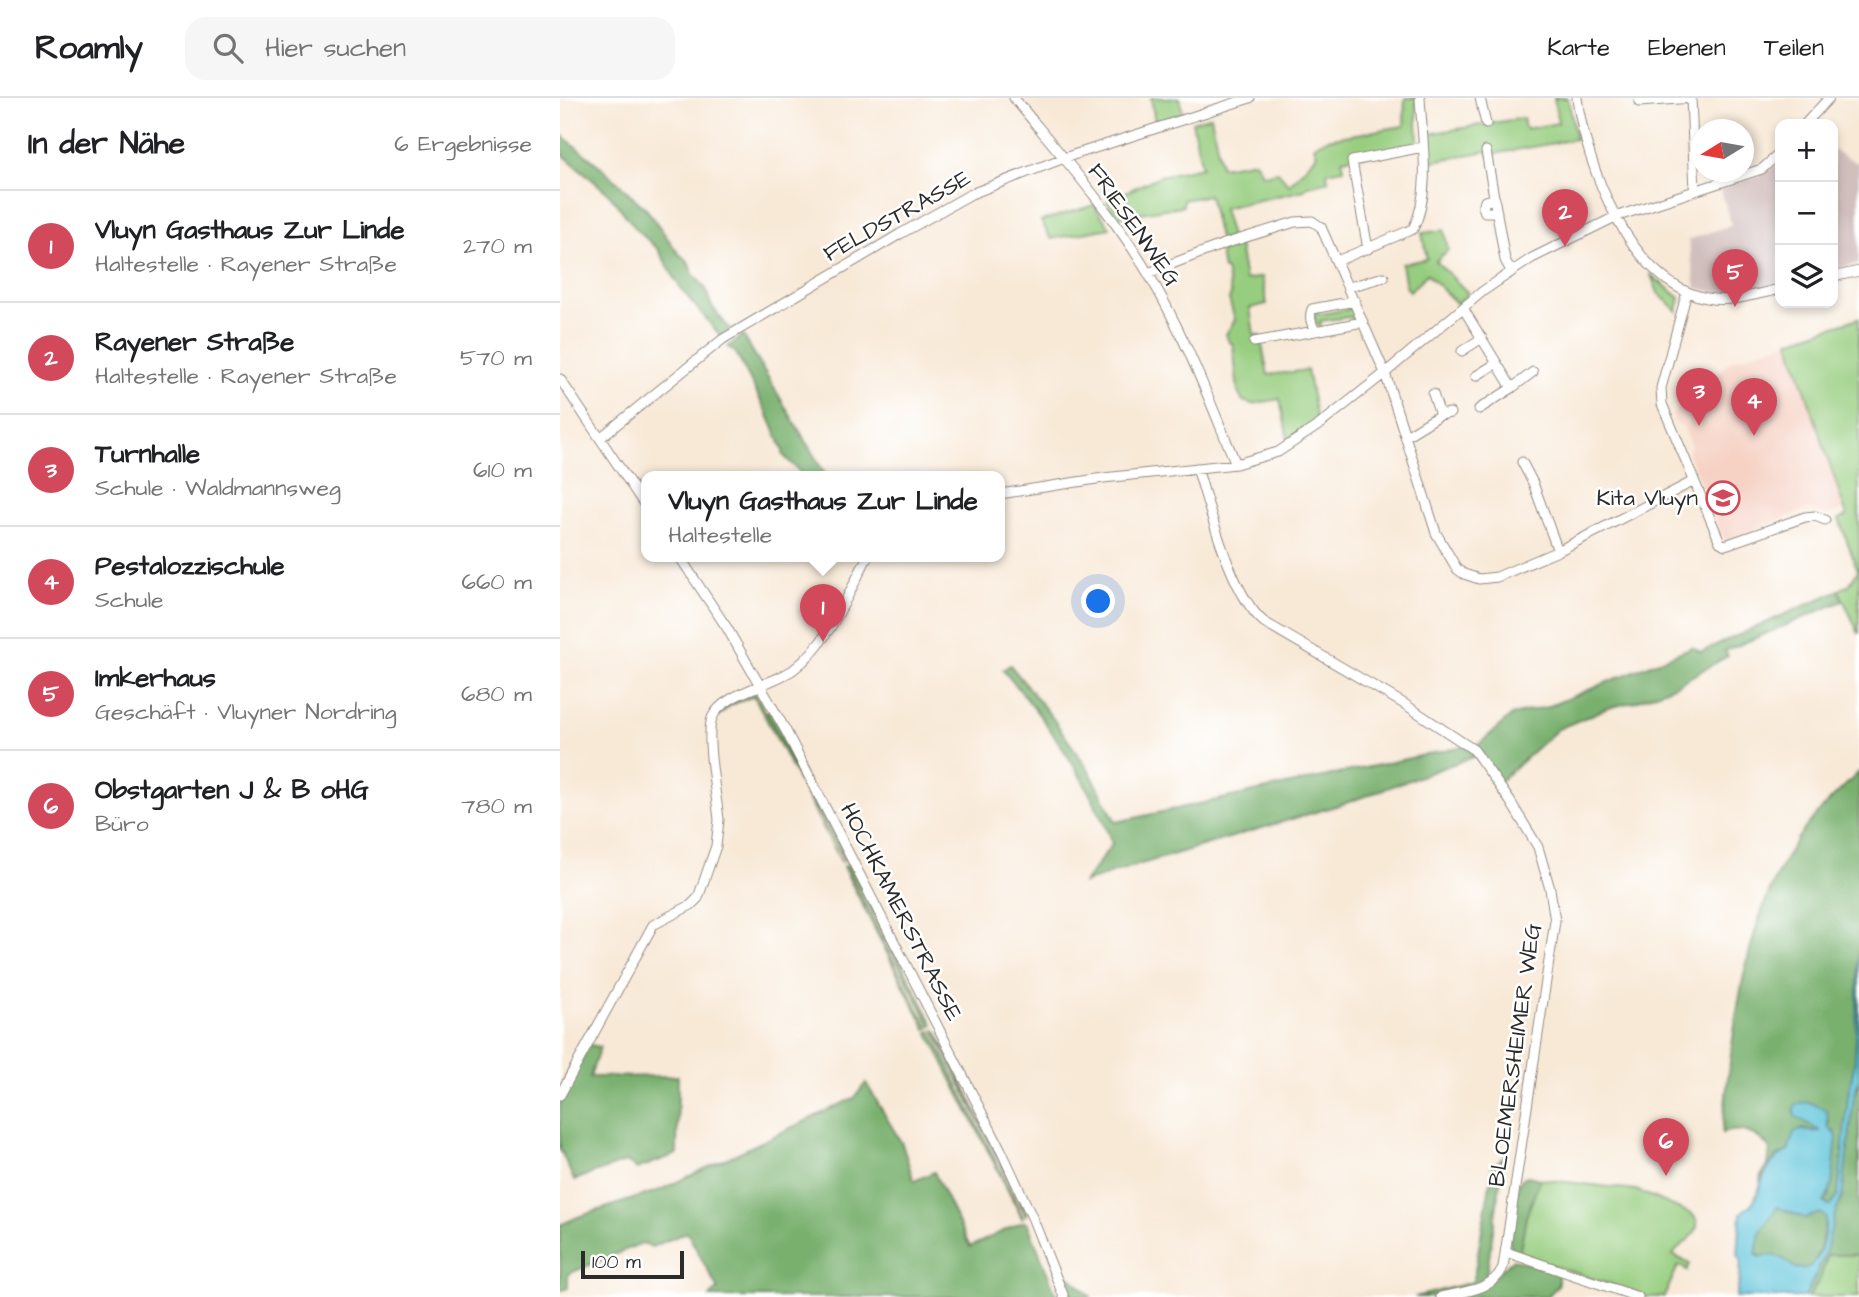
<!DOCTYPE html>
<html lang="de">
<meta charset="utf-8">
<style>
:root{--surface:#fff;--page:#f6f6f6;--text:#202124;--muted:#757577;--line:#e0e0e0;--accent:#d1495b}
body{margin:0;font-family:"Architects Daughter",sans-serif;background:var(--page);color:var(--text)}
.controls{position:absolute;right:21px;top:21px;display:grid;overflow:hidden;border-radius:14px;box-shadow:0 4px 10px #0003}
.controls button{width:63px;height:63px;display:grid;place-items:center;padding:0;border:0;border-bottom:2px solid var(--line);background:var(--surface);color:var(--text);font:35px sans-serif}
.compass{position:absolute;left:1131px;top:21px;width:63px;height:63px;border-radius:50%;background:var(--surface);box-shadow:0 4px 10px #0003;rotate:259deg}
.scale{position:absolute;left:21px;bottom:18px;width:103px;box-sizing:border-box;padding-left:7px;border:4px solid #2b2b2b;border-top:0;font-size:19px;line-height:24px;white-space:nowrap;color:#2b2b2b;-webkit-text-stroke:5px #fff;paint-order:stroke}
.you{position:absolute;left:539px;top:504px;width:24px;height:24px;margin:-18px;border:5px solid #fff;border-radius:50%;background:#1a73e8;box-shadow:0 0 0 10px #1a73e833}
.badge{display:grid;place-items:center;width:46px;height:46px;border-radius:50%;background:var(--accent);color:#fff;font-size:23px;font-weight:700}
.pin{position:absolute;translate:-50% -58px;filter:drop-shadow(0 2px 4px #0008)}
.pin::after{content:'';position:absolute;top:37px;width:24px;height:21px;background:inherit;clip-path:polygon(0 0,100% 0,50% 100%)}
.popup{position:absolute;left:81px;top:373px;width:364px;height:91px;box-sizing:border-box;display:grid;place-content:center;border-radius:14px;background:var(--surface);filter:drop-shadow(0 2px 5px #0005);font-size:23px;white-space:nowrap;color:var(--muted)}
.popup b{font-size:26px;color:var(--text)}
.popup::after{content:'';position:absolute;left:50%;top:100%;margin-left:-14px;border:14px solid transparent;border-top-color:var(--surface)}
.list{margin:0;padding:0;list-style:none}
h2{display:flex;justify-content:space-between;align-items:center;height:91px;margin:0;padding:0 28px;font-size:30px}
h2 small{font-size:23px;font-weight:400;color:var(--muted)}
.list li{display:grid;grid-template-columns:46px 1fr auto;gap:21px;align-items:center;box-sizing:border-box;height:112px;padding:0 28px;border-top:2px solid var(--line)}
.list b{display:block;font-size:26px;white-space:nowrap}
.list p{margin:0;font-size:23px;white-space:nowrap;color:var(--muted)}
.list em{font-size:23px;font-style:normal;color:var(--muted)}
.icon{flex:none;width:38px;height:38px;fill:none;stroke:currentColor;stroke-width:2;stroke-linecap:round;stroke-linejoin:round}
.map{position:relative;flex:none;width:1299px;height:1199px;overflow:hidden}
header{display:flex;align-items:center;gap:42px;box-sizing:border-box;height:98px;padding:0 35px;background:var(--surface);border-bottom:2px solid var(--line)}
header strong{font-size:33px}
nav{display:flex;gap:38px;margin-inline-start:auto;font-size:24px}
.search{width:490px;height:63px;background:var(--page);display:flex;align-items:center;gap:18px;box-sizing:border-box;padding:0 24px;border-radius:21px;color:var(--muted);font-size:26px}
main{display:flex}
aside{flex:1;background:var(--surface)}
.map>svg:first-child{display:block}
.built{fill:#f6d2c4}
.industrial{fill:#d1bfbe}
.green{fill:#97cd7f;stroke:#617c55;stroke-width:2}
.forest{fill:#79b06e;stroke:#526e4c;stroke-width:2}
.water{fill:#5dc4da;stroke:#447882;stroke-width:2;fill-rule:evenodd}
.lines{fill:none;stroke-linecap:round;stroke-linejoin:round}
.minor-casing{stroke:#928a81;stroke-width:11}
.minor{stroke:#fff;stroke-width:9}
.labels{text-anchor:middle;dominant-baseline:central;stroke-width:5;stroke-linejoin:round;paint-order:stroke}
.street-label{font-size:23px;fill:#2b2b2b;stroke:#fff}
.poi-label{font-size:23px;fill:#2b2b2b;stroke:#fff;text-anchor:end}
</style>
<header>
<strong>Roamly</strong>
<div class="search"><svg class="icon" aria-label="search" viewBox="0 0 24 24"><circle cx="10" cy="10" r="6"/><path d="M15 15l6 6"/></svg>Hier suchen</div>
<nav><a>Karte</a><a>Ebenen</a><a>Teilen</a></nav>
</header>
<main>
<aside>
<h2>In der Nähe<small>6 Ergebnisse</small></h2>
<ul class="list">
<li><span class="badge">1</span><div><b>Vluyn Gasthaus Zur Linde</b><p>Haltestelle · Rayener Straße</p></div><em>270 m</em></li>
<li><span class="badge">2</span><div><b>Rayener Straße</b><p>Haltestelle · Rayener Straße</p></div><em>570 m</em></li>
<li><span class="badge">3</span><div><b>Turnhalle</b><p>Schule · Waldmannsweg</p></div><em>610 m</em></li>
<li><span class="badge">4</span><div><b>Pestalozzischule</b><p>Schule</p></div><em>660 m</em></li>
<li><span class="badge">5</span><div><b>Imkerhaus</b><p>Geschäft · Vluyner Nordring</p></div><em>680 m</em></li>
<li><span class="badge">6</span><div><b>Obstgarten J &amp; B oHG</b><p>Büro</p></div><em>780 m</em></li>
</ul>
</aside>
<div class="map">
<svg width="1299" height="1199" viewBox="0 0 1299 1199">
<rect width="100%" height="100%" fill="#fff"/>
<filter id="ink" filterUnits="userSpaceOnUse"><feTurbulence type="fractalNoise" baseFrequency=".0143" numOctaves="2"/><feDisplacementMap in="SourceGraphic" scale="14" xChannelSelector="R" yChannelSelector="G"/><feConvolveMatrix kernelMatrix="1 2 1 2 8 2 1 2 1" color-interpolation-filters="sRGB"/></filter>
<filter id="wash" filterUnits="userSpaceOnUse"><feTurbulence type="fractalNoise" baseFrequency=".00686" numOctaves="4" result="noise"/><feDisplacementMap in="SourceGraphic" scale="28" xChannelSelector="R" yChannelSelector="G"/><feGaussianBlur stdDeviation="1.57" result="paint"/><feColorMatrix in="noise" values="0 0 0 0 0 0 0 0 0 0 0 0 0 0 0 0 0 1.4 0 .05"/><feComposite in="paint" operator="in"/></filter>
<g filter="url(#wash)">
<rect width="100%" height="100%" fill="#f8e9d7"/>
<path class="built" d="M1229 243 1285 411 1267 417 1248 411 1167 442 1163 439 1128 355 1131 348 1123 328 1115 324 1112 316 1171 263Z"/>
<path class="industrial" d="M1273 52 1299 66V165L1273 172Z
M1220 65V184L1173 194H1155L1136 190 1128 142 1171 127 1161 91 1198 78Z"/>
<path class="green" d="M591 0H619L623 15 595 24Z
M845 0H856L858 48 782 61 784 71 767 74 768 83 745 89V92L663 110 671 139 660 144 649 97 623 102V108L557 119 547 103 600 78 642 69 632 24 651 18 661 69 695 63 703 77 718 74 729 87 757 57 754 48 767 41 844 28Z
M994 0H1008L1016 41 929 57 927 53 868 64 867 36 963 20 965 31 998 25Z
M534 107 550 130 491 141 481 123Z
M884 132 888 152 876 163 908 195 897 206 867 176 850 193 846 189 842 166 867 161 862 135Z
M679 147 685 182 702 179 707 206 690 210 694 237H700L708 277 747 272 757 323 728 341 720 301 692 306 683 303 678 294 673 246 669 244 666 236 675 222 669 201 671 197 666 172H663L660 154Z
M1091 177 1120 200 1117 213 1098 195Z
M790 206 797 222 789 219 760 223 761 228 755 226 754 216 757 213 761 216 789 211 787 207Z
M1299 220V536L1279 492 1289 487 1298 473 1279 421 1287 418 1286 415 1229 243Z
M190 596H196L198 599 282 765 194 598 171 607 156 620V618L166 607Z
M210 612 287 761 285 763 207 614Z
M287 767 291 768 373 926 371 928Z
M285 768 357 910 369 930 366 931 283 769Z
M374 932H376L467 1115 466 1117Z
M371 933 463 1119 462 1120 368 934Z
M980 1081 1076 1092 1132 1116C1149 1134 1120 1144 1113 1157L1130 1166 1127 1173 1123 1169 1118 1168 1104 1199H1087L959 1156 966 1119Z
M1268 1157H1299V1199H1249L1260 1180Z"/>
<path class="forest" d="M0 36 41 69 87 112 119 156 127 162 133 176 146 191 151 207 171 233 162 240 121 191 98 151 77 132 49 96 0 54Z
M183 237 266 378H244L223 357V352L208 317 176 255 168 249Z
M1279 492 1283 503 1165 553 1168 558 1114 588 1076 603 1048 610 998 631 939 684 915 650 952 617 987 609 1132 549 1141 554Z
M450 567 492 619 530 674 556 724 905 648 915 658 786 705 561 772 524 785 552 746C529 682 487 623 443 572Z
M1299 674V861L1295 963 1288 998 1278 1097 1270 1108 1264 1104 1270 1095 1275 1034 1269 1031V1023L1235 1017 1260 1033 1242 1031 1228 1053 1215 1059 1200 1083V1079L1208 1067 1210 1051C1199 1036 1181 1028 1162 1035 1173 936 1181 827 1237 741 1254 716 1278 695 1299 674Z
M21 945 40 949 30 979 118 978 117 1056 77 1071 66 1064 14 1082 0 1051V994Z
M1299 980V1157H1268L1260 1180 1249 1199H1245L1265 1157 1274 1119 1282 1099 1294 999Z
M306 985 342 1046 354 1083 374 1074 410 1149 462 1124H467L497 1199H150L158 1191 127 1134 92 1149 82 1145 8 1176V1190L0 1193V1127L18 1119 100 1092 294 1000Z
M944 1059 926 1180 928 1184 953 1161 998 1174V1187L987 1199H855L913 1184 933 1068Z
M968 1078 980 1081 966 1119 959 1156 952 1152 949 1140 958 1086 963 1080Z
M1217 1109 1245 1120 1260 1115 1266 1119 1260 1151 1253 1167 1249 1170H1235L1196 1156 1199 1135Z
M487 1137 501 1170 531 1199H508L484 1139Z"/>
<path class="water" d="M1299 861V980L1294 999 1282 1099 1274 1119 1265 1157 1245 1199H1176L1180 1180 1181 1161 1178 1157 1181 1115C1185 1111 1192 1108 1194 1103 1203 1083 1206 1063 1228 1053L1234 1034C1243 1029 1251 1036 1260 1033L1235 1018 1234 1010C1242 999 1257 1007 1267 1012L1268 1029 1277 1038 1272 1087 1264 1105 1270 1108 1278 1097 1288 998 1295 963ZM1217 1109 1245 1120 1260 1115 1266 1119C1265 1139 1261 1176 1235 1170 1222 1159 1216 1155 1199 1159L1196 1156 1200 1135Z"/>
</g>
<g filter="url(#ink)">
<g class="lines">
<defs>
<path id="minor" d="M454 0C501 57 552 114 589 177 625 237 649 302 676 366
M920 0 926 26
M1017 0C1026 67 1070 186 1147 200 1171 205 1196 196 1220 191
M1131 0 1135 93
M1079 4 1131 0
M1245 26 1269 0
M926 53 945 162 951 173
M935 101 925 103 923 109 925 114H937
M808 151 792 63 863 49
M777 163 853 131C872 94 862 41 860 0
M588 175 664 146 735 124 752 123 761 129 825 275 876 435 897 471 904 476 919 481 937 479 998 453 1134 383
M1273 179 1299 173
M789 189 824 179
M1127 194 1101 290 1102 306 1160 444 1165 447 1171 445 1245 419 1255 418 1265 422
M795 203 752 211C749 219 751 225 755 233L803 224
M903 210 952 290 919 311
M694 244 755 233
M902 253 922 240
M916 278 937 265
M0 281 86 409
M952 290 973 274
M873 296 880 317
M846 338 880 317 890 315
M40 340 163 241 340 136 411 96 504 60 690 0
M962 364 973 385 998 453
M637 370C650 411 671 497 704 524L846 607 914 652 950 703 978 749 990 791 995 823 943 1169C934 1192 903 1194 881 1199
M440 396 543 380 676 366 718 354 759 327 825 275 923 193 972 160 1055 119 1202 71 1220 55
M119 458 167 530 226 633 441 1052 472 1119 504 1199
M0 997 93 827 131 807 138 800 156 748 159 722C157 699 145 640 152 620 162 595 213 587 234 571 269 545 288 496 308 458
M946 1154 1078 1199"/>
</defs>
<use href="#minor" class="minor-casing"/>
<use href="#minor" class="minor"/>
</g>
</g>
<defs>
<symbol id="school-ring" viewBox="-11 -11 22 22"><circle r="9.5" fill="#fff" stroke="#d1495b" stroke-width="1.5"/><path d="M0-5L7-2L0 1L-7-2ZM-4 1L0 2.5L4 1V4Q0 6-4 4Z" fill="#d1495b"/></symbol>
</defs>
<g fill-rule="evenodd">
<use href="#school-ring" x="1144" y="381" width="38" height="38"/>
</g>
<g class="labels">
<g class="street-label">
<text transform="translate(337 118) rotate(-29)">FELDSTRASSE</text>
<text transform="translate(574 127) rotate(55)">FRIESENWEG</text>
<text transform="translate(341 814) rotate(63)">HOCHKAMERSTRASSE</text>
<text transform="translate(955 957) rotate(-82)">BLOEMERSHEIMER WEG</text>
</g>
<g class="poi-label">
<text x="1138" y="400">Kita Vluyn</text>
</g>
</g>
</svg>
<div class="controls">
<button>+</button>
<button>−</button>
<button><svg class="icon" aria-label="layers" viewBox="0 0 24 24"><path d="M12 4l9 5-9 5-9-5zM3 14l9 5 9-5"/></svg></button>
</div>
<svg class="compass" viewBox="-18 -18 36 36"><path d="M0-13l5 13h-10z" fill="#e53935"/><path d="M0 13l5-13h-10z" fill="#757577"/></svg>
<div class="scale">100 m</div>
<div class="you"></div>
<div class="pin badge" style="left:263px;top:544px">1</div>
<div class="popup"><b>Vluyn Gasthaus Zur Linde</b>Haltestelle</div>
<div class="pin badge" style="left:1005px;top:149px">2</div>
<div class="pin badge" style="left:1139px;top:328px">3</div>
<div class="pin badge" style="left:1194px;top:338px">4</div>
<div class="pin badge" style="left:1175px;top:209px">5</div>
<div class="pin badge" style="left:1106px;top:1078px">6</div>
</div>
</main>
